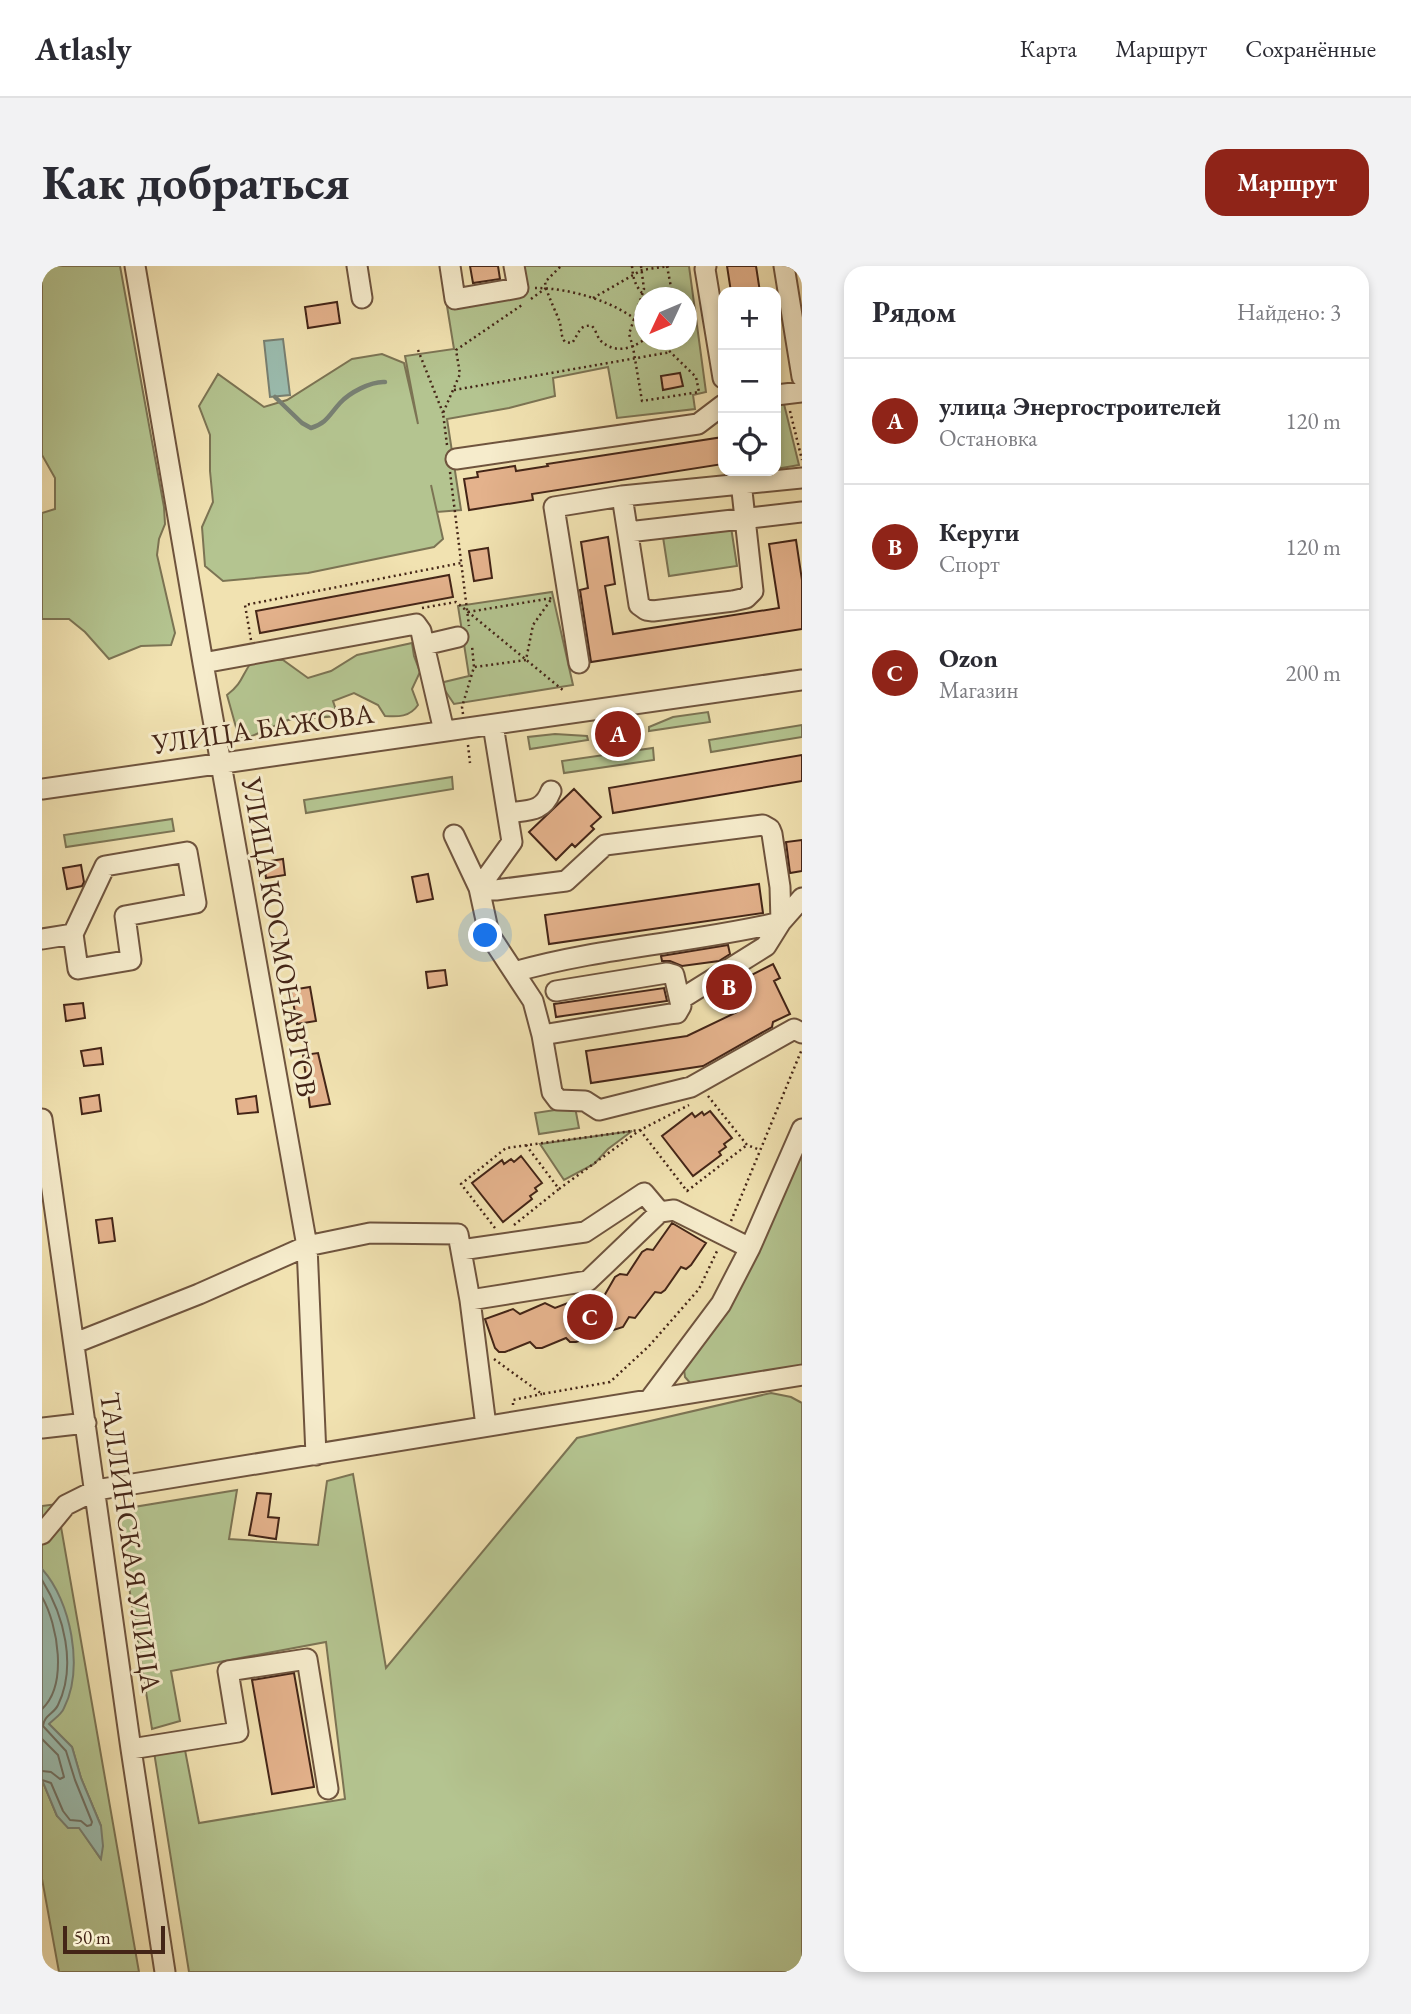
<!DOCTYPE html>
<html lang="ru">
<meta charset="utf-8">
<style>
:root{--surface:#fff;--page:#f2f2f3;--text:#2b2b33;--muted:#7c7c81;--line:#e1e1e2;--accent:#8f2418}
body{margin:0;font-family:"EB Garamond",serif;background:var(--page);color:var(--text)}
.controls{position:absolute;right:21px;top:21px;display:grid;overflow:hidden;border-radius:14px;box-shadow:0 4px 10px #0003}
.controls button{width:63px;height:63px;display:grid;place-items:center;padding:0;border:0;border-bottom:2px solid var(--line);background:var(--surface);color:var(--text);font:35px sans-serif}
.compass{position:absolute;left:592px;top:21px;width:63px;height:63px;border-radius:50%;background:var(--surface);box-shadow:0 4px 10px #0003;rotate:226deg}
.scale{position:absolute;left:21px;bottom:18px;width:102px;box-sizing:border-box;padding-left:7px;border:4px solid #442517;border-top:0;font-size:19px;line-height:24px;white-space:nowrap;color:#442517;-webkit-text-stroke:5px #f6eccc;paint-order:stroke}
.you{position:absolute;left:444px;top:670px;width:24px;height:24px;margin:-18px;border:5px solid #fff;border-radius:50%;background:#1a73e8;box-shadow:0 0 0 10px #1a73e833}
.badge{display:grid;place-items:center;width:46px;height:46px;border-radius:50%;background:var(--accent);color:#fff;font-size:23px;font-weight:700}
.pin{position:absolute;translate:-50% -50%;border:4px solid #fff;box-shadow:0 2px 7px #0006}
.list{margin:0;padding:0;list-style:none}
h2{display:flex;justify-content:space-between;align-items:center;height:91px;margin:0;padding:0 28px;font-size:30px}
h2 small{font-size:23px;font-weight:400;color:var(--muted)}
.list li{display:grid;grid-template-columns:46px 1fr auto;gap:21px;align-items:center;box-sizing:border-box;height:126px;padding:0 28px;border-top:2px solid var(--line)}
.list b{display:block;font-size:26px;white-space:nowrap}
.list p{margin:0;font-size:23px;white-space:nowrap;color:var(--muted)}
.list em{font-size:23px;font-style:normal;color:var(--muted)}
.icon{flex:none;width:38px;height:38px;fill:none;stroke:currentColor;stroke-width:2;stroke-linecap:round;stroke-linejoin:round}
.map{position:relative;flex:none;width:760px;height:1706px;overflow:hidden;border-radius:21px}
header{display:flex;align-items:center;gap:42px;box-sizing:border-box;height:98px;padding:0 35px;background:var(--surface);border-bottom:2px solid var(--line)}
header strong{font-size:33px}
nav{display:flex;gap:38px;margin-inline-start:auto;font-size:24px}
.intro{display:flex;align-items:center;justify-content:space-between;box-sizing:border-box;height:168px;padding:0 42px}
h1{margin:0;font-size:49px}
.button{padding:18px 32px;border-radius:21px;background:var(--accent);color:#fff;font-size:24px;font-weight:700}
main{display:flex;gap:42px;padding:0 42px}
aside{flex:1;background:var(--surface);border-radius:21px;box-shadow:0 4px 10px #0003}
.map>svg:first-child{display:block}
.green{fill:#b4c490;stroke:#7c7454;stroke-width:2;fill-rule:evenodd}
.water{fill:#9bbdb0;stroke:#788073;stroke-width:2}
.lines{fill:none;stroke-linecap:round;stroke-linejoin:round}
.shore{stroke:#707164;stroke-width:2}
.stream{stroke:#788073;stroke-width:4.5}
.building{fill:#e4b28c;stroke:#442517;stroke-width:2}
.minor-casing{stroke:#6f543e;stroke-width:23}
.path{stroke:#442517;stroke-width:2.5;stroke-dasharray:2 3.5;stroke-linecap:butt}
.minor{stroke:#f6eccc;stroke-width:19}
.labels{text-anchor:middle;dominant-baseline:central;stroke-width:6;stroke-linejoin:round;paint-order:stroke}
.street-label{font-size:28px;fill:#442517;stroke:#f6eccc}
</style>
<header>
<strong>Atlasly</strong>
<nav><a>Карта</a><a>Маршрут</a><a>Сохранённые</a></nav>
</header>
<div class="intro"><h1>Как добраться</h1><a class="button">Маршрут</a></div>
<main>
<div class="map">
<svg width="760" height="1706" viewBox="0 0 760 1706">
<rect width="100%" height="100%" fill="#f1e2b1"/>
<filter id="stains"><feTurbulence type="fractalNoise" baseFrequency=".00286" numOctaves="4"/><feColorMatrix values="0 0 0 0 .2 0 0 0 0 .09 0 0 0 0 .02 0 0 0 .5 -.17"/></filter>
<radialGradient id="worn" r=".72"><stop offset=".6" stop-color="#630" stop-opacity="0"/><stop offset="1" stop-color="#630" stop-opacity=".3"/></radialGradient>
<path class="green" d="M0 0H78L122 241 123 258 117 273 115 289 133 367 129 379 99 380 67 393 43 366 27 353H0V247L13 243V212L0 189Z
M479 0H647L664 126 651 129 653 143 575 152 566 101 511 112 513 130 467 142 405 153 419 244 395 246 389 219 401 273 392 281 266 307 181 315 163 300 160 261 171 236 168 205V169L157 140 176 108 222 141 245 134 310 93 340 88 362 97 376 158 363 90 412 83 405 40 483 28ZM603 32H645V74H603Z
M734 134H741L757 199 734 203Z
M689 261 695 300 627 310 621 271Z
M510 326 531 419 412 438 398 417 427 410 416 340Z
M370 377 372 390 378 406 370 423 376 439C368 451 356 451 343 450L336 439 312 427 291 435 296 450 246 454 210 470 197 472 185 429C202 416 199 409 211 394H241L266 412 289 405 315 389Z
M666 446 668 456 607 465V461L631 451Z
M760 459V471L669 486 667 474Z
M513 468 545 470 546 474 488 483 486 471Z
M611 482 612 494 522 507 520 495Z
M410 511 411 523 264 547 262 534Z
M130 553 132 565 24 581 22 569Z
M533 841 537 862 497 868 493 847Z
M590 865 566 883 552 898 522 914 498 878Z
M760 879V1102L649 1118 643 1111 642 1103Z
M729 1127 749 1131 760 1137V1706H147L112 1486 143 1484 157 1557 303 1533 284 1376 129 1405 138 1455 110 1463 77 1259 86 1242 195 1224 187 1273 276 1279 285 1215 311 1208 344 1402 535 1172Z
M15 1238 97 1706H17L0 1613V1514L15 1550 37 1561 58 1592 59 1560 39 1512 30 1481 7 1458 0 1303V1240Z"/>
<path class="water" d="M241 73 248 129 228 131 222 75Z
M0 1303C29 1335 42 1402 22 1442 20 1448 12 1453 7 1458L30 1481 39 1512 59 1560 61 1580 59 1593 37 1562H26L15 1550 0 1514Z"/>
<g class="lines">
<path class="shore" d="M0 1314C22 1349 35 1400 16 1439 12 1448 2 1449 1 1460L24 1485 33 1514 50 1556 49 1559 45 1560 39 1555 28 1554 21 1545 9 1517 0 1514
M0 1331C16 1359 26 1419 0 1443
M0 1473 16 1489 22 1511 18 1513 9 1506 0 1505"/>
<path class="stream" d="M233 131 260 157 269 162C285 157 287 149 298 137 307 127 329 115 343 116"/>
</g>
<path class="building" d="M428 0H456L458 13 431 17Z
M685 0H714L718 26H689Z
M295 36 298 57 266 62 263 41Z
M638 107 641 120 621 124 619 110Z
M681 171V198L490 228 491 234 427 244 422 213 436 211 435 206 473 200 474 205 506 200 505 198Z
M566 271 573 318 563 320 571 368 737 342 727 278 754 274 760 314V363L549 396 538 324 546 322 539 276Z
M446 282 450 312 432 315 427 285Z
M407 309 411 331 218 367 214 345Z
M760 489V515L571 547 567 522Z
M532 523 559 551 549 560 552 563 533 581 530 578 514 594 487 566Z
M760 574V605L748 607 744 576Z
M241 593 243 609 224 612 222 596Z
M39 599 42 616 40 620 25 623 21 602Z
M386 608 391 633 375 636 370 611Z
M717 618 721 647 507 678 503 649Z
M686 679 688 688 677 695 640 700 628 695H620L619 690Z
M731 698 738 712 732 715 748 748 731 756 730 761 661 800 549 817 544 785 645 770 695 746 684 722Z
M403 704 405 719 386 722 384 706Z
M268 721 274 755 255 758 249 724Z
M622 722 625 735 514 751 512 738Z
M41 737 43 752 24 755 22 739Z
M59 782 61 798 42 800 39 785Z
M276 787 288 838 268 841 261 789Z
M57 829 59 845 40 848 38 832Z
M214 830 216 846 196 848 194 833Z
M668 845 690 872 682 878 684 881 677 886 679 889 651 910 620 870 650 847 653 851 660 846 662 849Z
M479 890 500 917 493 922 495 925 488 930 490 933 461 956 430 917 460 894 462 898 469 893 472 896Z
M70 952 73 975 57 977 54 954Z
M630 957 664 977 649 999 644 1003 639 1001 623 1024 619 1027 613 1026 593 1052 587 1051 581 1061 534 1076H528L524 1072 500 1082H494L488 1076 463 1086H457L453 1082 443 1053 471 1043 478 1048 503 1037 513 1042 539 1032 544 1033 554 1044 573 1011 578 1008 585 1009 600 986 605 983 611 984Z
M215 1227 229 1228 226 1251 237 1252 234 1273 207 1269Z
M252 1407 272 1521 230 1528 210 1414Z"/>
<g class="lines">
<defs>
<path id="minor" d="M93 0 161 397 265 980 274 1189
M315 0 320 32
M408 0 413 33 476 22 472 0
M664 0 663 3 681 112
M742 0 760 111
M734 129 760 126
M414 193 656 158 681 139
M580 230 597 339 604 344 611 345 691 335 704 332 711 325 699 216
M586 266 760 246
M382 379 402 465
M161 397 374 358 379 365 382 379 416 371
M537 397 512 241 580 230 760 212
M451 459 470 576 437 622 447 668 491 735 500 769 510 826 516 834 543 835 557 844 649 821 752 763 760 767
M0 523 760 414
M466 547C487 544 501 546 509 525
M412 569 437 622 454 624 524 615 563 579 721 559 728 563 730 568 738 621 739 656 760 632
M145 586 154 637 83 650 89 694 36 703 31 668 63 600Z
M0 673 31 668
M472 706C559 681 651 677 739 656
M639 733 724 680 739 656
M500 769 628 748 635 747 639 740 632 709 625 707 514 725
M0 853 89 1483 123 1706
M419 984 543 966 602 927 618 946
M428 1034 546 1015 618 946 632 944 708 982
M33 1077 157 1028 265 980 328 967 416 968 428 1034 444 1160
M608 1133 679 1038 708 982 760 863
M0 1162 44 1157
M0 1268 24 1239 54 1224 760 1109
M89 1483 196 1466 186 1405 265 1393 286 1523"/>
</defs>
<use href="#minor" class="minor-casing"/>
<path class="path" d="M590 0C591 14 594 22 605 32
M599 0 602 23 587 68 591 81 600 135 657 126 654 111 616 74
M625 0 631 32
M493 22C529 22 576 36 603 61
M504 22C508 34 513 44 517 54 520 62 518 69 523 76L530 77C537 68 537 58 550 60 554 64 555 71 559 75 573 88 590 83 603 73
M551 32 600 4 627 0
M489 33 504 22 503 16 519 0
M645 42 653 41
M592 51 603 50
M376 84 401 147
M412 124 629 86
M748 145 760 194
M405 179 401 147 418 108 414 84 480 39
M408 206 427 360
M380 342 414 336 522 425
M426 346 510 332 491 359 484 394 432 401
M209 374 203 339 419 297
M421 448 420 441 432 401 430 380
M426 479 428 497
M666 830 705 879 718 884
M598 864 645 925 705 879
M484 879 517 923 598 864 647 839
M689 955 760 783
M472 959 517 923
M453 962 419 918 464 882 598 864
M452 1093 500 1128 568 1116 607 1080 657 1023 676 983
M471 1139V1134L500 1128"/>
<use href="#minor" class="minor"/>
</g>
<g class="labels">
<g class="street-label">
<text transform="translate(221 462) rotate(-8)">УЛИЦА БАЖОВА</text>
<text transform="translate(238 671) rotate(80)">УЛИЦА КОСМОНАВТОВ</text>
<text transform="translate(89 1276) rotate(82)">ТАЛЛИНСКАЯ УЛИЦА</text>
</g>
</g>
<rect width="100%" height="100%" filter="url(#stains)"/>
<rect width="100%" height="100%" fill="url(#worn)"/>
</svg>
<div class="controls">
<button>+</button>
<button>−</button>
<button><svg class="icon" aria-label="locate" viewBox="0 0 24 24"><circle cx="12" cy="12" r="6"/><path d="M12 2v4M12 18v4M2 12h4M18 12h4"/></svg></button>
</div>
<svg class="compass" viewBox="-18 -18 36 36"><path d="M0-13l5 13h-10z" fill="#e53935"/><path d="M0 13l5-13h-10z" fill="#7c7c81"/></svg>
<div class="scale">50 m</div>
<div class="you"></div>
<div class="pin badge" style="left:576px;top:468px">A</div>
<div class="pin badge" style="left:687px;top:721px">B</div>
<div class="pin badge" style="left:548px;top:1051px">C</div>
</div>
<aside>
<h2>Рядом<small>Найдено: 3</small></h2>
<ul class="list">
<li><span class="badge">A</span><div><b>улица Энергостроителей</b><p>Остановка</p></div><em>120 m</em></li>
<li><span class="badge">B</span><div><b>Керуги</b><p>Спорт</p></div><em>120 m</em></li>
<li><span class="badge">C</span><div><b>Ozon</b><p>Магазин</p></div><em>200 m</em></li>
</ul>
</aside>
</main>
